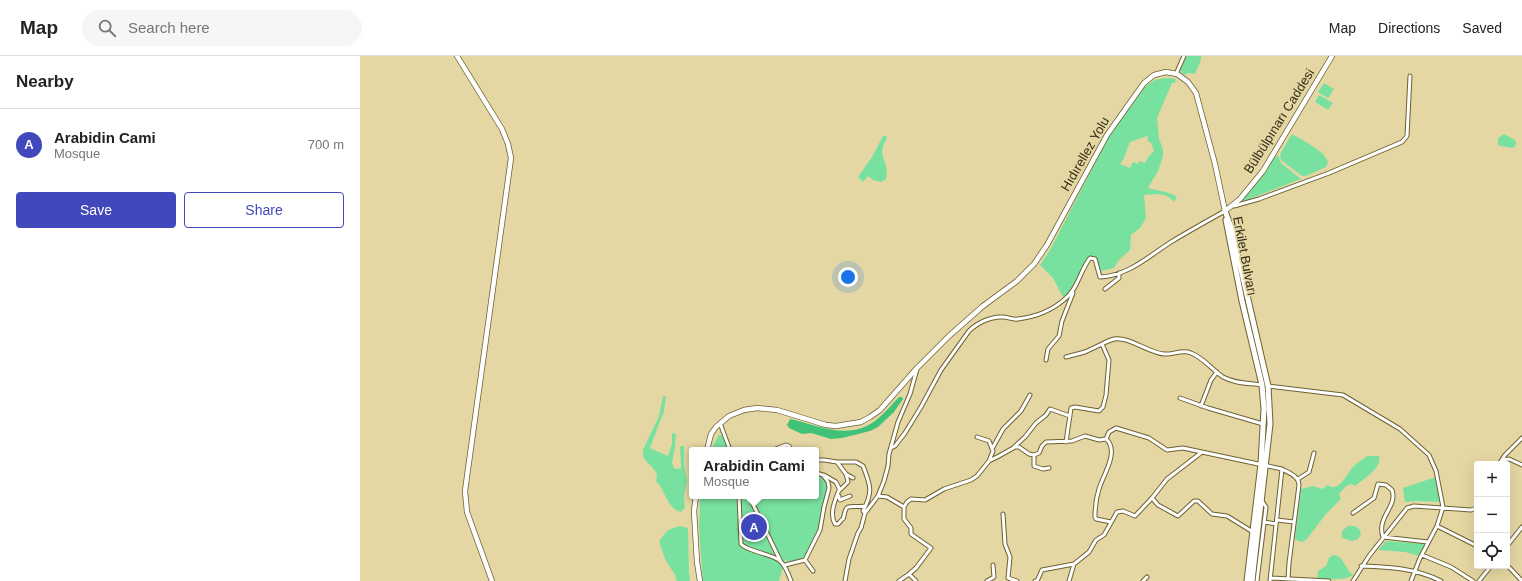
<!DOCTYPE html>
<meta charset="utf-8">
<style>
:root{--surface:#fff;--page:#f6f6f6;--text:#222;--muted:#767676;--line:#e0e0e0;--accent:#4148bc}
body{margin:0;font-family:Arial,sans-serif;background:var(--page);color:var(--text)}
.controls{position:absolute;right:12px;bottom:12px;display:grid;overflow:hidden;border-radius:4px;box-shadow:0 4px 16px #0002}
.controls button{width:36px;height:36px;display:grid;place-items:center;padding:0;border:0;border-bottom:1px solid var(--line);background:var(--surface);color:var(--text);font:20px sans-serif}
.you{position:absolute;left:488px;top:221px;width:14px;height:14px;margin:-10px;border:3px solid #fff;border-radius:50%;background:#1a73e8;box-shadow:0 0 0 6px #1a73e833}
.badge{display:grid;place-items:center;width:26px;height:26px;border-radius:50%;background:var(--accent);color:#fff;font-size:13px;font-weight:700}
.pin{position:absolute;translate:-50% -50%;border:2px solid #fff;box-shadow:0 1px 4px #0006}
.popup{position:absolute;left:329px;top:391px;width:130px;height:52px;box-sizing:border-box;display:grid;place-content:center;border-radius:4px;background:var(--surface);filter:drop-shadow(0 1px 3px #0005);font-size:13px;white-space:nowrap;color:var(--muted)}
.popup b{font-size:15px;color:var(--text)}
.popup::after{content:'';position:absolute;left:50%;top:100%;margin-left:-8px;border:8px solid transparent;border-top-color:var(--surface)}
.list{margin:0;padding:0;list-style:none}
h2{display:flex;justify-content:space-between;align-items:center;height:52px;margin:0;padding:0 16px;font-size:17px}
h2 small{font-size:13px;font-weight:400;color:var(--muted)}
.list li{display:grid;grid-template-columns:26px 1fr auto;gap:12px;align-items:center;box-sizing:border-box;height:72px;padding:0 16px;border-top:1px solid var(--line)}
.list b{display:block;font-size:15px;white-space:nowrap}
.list p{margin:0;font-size:13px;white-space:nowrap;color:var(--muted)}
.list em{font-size:13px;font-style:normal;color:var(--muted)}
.actions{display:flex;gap:8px;padding:12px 16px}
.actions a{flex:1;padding:9px 0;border:1px solid var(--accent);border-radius:4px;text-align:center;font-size:14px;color:var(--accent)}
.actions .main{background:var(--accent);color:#fff}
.icon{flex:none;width:22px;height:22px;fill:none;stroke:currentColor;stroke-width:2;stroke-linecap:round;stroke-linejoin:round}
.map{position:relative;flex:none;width:1162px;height:525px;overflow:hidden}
header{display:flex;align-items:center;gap:24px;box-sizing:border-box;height:56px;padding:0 20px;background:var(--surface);border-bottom:1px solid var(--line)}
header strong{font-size:19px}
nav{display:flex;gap:22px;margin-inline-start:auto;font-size:14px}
.search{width:280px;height:36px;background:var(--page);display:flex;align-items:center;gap:10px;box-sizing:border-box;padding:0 14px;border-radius:22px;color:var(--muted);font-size:15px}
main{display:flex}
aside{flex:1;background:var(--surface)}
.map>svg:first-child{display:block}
.green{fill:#79e1a0;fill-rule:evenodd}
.forest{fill:#41c279}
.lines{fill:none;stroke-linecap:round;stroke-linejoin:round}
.street-casing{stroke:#6e6131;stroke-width:5}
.secondary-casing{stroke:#6e6131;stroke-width:6}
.primary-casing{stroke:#6e6131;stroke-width:7}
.street{stroke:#fff;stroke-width:3}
.secondary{stroke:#fff;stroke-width:4.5}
.primary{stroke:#fff;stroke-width:5}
.labels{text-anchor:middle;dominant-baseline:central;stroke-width:3.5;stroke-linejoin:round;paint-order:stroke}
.street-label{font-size:13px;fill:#322c18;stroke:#e5d7a3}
</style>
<header>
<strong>Map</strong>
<div class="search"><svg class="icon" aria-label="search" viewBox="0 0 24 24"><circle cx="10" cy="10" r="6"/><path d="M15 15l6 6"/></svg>Search here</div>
<nav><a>Map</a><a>Directions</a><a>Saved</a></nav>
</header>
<main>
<aside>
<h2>Nearby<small></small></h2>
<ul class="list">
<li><span class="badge">A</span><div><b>Arabidin Cami</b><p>Mosque</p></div><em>700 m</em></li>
</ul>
<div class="actions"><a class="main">Save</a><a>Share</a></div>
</aside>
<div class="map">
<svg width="1162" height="525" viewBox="0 0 1162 525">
<rect width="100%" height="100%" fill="#e5d7a3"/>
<path class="green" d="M827 0H841V4L835 18 828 17 825 19 821 17V11Z
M809 22 816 23 815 27H812L797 62 799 83 803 93V100L798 115 788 132C799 135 807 135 817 141L814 146C807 136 795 138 784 139L786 162 780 172 771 179 770 194 759 204 754 212 741 215 737 203 731 201C720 211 714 231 704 243L693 222 680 209 690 194 747 84C756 70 778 34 791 26 796 23 802 22 809 22ZM787 80 788 85 791 87 794 95 788 101 785 107 779 105 778 108 773 106 770 112 760 108 764 102 770 86Z
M964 27 974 33 968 42 958 36Z
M959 39 973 47 968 54 955 46Z
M932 78C942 84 965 95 968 106L966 111 946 120H942L921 104 920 98Z
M1144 78 1155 84 1156 87 1155 91 1151 92 1138 89V82Z
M523 80H526L527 82C515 102 530 103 526 123L521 126 513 124 508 120 503 126 498 121 512 101Z
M918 99 921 107 941 123 884 145 877 146 909 105Z
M303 340H306L304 355 290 392 308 400 312 388V377L316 378 315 391 312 407 314 412 318 413 321 412 320 390H324V407L327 426 324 439 325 452 321 456C307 453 305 433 296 425 301 410 280 408 283 394L299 360Z
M360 379 363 380 369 394H351L358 380Z
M1007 400H1019C1022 413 1003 423 995 430L991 428 986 430 979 438 981 443 966 458 946 484 942 486 938 485 935 482 941 433 953 430 963 433 967 429C980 437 987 417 994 410 998 406 1003 403 1007 400Z
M456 418 465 421 469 429 461 473 444 504 429 506 425 504 419 525H343L339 472 340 440H456Z
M1076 421 1080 446 1056 445 1045 446 1043 432Z
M320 470 328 472 329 517 330 525H317L315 519 305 503 299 485 308 474Z
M988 470H995L1000 474 1001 478 998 483 993 485 982 482V475Z
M1026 485 1067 488 1060 500 1045 496 1018 494Z
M973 499C984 499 984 512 993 519 985 525 968 523 957 522L958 515 966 510 969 502Z"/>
<path class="forest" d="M539 341H542L543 343 534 356 518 371 510 375 482 382 471 383 451 377 442 378 429 372 427 369 430 363C458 369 488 385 515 365 524 358 531 349 539 341Z"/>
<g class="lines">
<defs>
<path id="street" d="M816 18 824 0
M874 150 899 143 969 117 1042 86 1047 80 1050 20
M745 233 759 222V217
M706 301 725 296 742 288
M686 304 688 293 699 280 702 265 713 237
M908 330 983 339 1040 373 1069 399 1076 415 1083 451 1077 470 1060 502 1051 525
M820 342 848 352 903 368
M841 350 851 324 857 316
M360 367 370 394
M617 381 629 385 633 395 629 405
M746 383 749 376 756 372 789 382 807 394 823 392 922 413C929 417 939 420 939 429L929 507 928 523
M746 383C760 395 743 419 739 433 736 442 735 451 735 461L736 463 751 466
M706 386 711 352 715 351 739 355 743 351 746 339 749 304 742 288C746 286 750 284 754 283 768 280 789 297 804 298 813 299 822 293 831 297 844 302 852 314 863 321 876 328 889 327 902 329
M654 391 665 381 676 367 686 359 690 353 710 360
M531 392 535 390 545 377 561 351 581 314 609 275C617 267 631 260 643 261 648 261 653 264 658 263 675 261 693 254 706 242 718 232 720 215 730 202L735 203 740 221C768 220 789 200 811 186 829 175 847 165 865 155
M632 393 643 373 661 355 670 339
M413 394 426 389 429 390 431 394
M674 399V410L683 413 689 412
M456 404H464L477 406 486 418 488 426 480 434 476 426 464 419
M1142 404 1149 403 1162 409
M477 406H496L503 410C511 430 513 436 503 455L505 457
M1139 408 1145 399 1162 382
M486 418 493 422
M938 423 949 416 954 397
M479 434C475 445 469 457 475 468H478C479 467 482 463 483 463 485 459 484 453 488 451 490 450 501 451 505 450
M379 440 381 488C385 492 390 493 395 495 418 503 422 500 431 525
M389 440 420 504
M479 440V442L480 444 490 440
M518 440 527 441 544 451V463L551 472V478L571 492 556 512 549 518 556 525
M792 442 798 449 818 460 834 445H838L852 458 867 460 893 476
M544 451 547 446 551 443 565 444 584 433 611 424 617 420 629 405 639 400 655 391H659L669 398 674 399 679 397 682 390 686 386 712 385 725 380 739 384 746 383
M993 457 1014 442 1018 428 1026 429 1032 434C1038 451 1016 461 1023 481L1068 486
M643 458 645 488 650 501 648 522 657 525
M917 464 934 466
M904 466 916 468
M1077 470 1117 490
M1147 490 1162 471
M1062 499 1091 511 1113 525
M445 504 453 515
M425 509 445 504 460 474 464 451 469 432 468 426 463 419 456 417
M1147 509 1162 525
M1001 510C1029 511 1055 512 1081 525
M911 522 969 525
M485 525 489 503 498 477 501 472 505 457 518 440 524 425 528 410 529 398 538 366 550 338 557 313
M539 525 549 518
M627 525 634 521 633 509
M675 525H677L682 514 714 508 729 496 736 484 744 479 757 456 763 455 775 460 792 442 807 423 842 396
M709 525 714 508
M783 525 787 521
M897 525 906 451 902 445
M910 525 922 413
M993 525 1009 500 1047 452 1054 450 1111 454 1117 452
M1119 525 1131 510"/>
<path id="secondary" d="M97 0 142 73 148 88 151 102 105 435 107 456 132 525
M347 394 351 378 356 371 369 360 384 354 397 352 417 354 466 369 476 370 501 366 510 361 520 354 557 312 589 280 623 250 657 225 674 208 687 189 747 79 784 27 794 19 806 16 817 18 828 26 836 37 855 108 865 155 880 143 903 115 972 0
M336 440 334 455 337 506 340 525"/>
<path id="primary" d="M865 155 872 174 908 330 910 368 892 525
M866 164 882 245 902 329 904 353 901 408 887 525"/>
</defs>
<use href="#street" class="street-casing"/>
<use href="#secondary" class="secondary-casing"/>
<use href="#primary" class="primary-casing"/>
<use href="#street" class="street"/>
<use href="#secondary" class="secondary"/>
<use href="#primary" class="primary"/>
</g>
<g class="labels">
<g class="street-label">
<text transform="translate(919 65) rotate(-58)">Bülbülpınarı Caddesi</text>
<text transform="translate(725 98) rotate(-60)">Hıdırellez Yolu</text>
<text transform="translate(885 200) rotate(79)">Erkilet Bulvarı</text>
</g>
</g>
</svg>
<div class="controls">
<button>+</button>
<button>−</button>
<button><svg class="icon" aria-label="locate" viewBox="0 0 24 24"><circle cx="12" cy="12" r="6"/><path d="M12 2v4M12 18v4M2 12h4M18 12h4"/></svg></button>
</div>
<div class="you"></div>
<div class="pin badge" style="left:394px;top:471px">A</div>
<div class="popup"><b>Arabidin Cami</b>Mosque</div>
</div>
</main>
